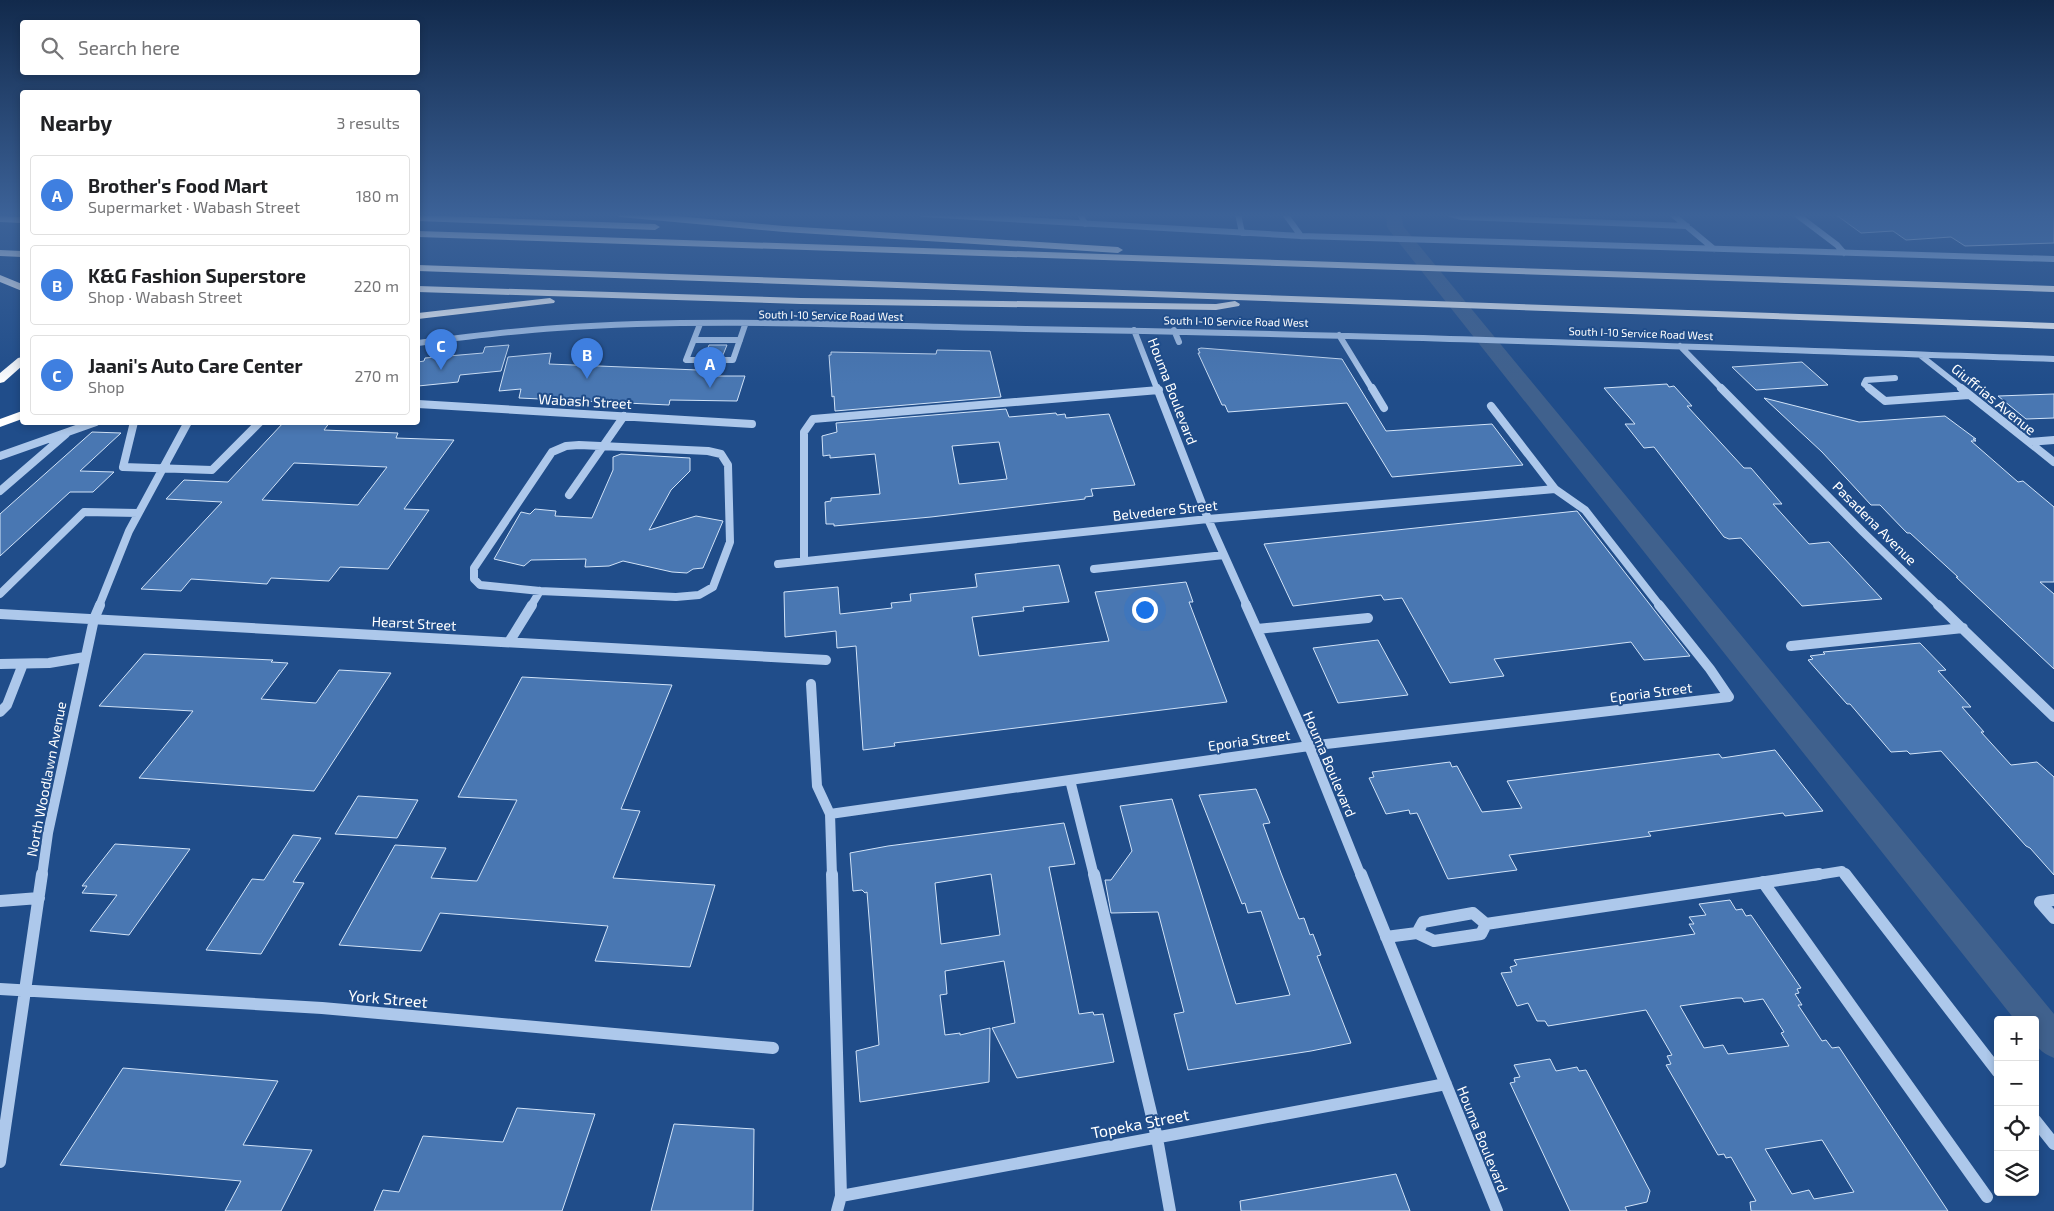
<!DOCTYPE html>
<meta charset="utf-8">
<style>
:root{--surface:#fff;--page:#f6f6f6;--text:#202124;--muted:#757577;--line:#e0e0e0;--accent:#0b8043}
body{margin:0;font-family:"Exo 2",sans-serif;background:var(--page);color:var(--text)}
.controls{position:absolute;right:15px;bottom:15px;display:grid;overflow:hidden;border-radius:5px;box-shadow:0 2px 8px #0003}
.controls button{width:45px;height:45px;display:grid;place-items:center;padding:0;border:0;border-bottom:1px solid var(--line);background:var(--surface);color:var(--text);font:25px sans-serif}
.you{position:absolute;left:1144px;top:609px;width:18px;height:18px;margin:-12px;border:4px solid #fff;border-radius:50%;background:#1a73e8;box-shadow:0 0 0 8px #1a73e833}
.badge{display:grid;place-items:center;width:32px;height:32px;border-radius:50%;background:var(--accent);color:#fff;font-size:16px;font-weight:700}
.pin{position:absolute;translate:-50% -41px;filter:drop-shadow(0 1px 2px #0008)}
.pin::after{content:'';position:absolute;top:26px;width:18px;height:15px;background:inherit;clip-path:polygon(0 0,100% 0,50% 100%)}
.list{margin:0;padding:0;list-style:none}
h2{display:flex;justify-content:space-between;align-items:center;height:65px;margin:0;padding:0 20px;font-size:21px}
h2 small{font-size:16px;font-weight:400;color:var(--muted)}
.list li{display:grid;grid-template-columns:32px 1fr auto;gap:15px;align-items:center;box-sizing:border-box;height:80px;margin:0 10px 10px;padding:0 10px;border:1px solid var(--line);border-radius:5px}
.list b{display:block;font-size:19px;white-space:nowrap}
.list p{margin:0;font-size:16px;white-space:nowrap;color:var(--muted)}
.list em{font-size:16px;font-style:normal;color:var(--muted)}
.icon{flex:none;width:28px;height:28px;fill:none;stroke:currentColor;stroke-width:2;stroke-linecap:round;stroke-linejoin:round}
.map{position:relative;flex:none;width:2054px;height:1211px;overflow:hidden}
.search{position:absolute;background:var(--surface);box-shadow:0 2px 8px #0003;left:20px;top:20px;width:400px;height:55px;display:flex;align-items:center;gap:12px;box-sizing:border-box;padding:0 18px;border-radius:5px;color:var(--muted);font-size:19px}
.panel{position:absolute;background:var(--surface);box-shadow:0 2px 8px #0003;left:20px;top:90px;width:400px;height:335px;border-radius:5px}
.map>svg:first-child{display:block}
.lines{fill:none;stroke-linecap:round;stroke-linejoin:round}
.canal{fill:#40618d;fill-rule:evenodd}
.building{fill:#4977b2;stroke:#d1e3f8;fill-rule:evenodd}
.minor-far3{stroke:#adc8eb;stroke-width:6}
.minor-far2{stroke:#adc8eb;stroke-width:8}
.minor-far1{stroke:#adc8eb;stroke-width:10}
.minor{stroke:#adc8eb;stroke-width:12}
.highway{fill:#fff;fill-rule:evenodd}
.labels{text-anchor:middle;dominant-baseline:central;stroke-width:4;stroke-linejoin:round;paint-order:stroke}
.far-street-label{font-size:11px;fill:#fff;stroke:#204d8a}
.street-label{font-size:14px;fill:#fff;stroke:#204d8a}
.near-street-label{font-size:16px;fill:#fff;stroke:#204d8a}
</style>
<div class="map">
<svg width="2054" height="1211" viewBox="0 0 2054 1211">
<rect width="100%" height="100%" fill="#204d8a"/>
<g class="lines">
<path class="canal" d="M1386 214H1402L1403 226 2054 1014V1058C2032 1049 2035 1041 2035 1020H2015L1389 230 1387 227Z"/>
</g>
<path class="building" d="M1835 214H2054V243L1965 246 1951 237 1906 240 1893 231 1861 233Z
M509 345 501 371 460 375 458 382 418 386V362L424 361 425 358 483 353 485 347Z
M709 345H727L723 355H705Z
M1201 348 1342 359 1386 431 1492 424 1523 465 1392 477 1347 403 1228 412 1225 405H1222L1198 353H1200L1198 349Z
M937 350 990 351 1001 397 835 411 834 396 832 397 829 355H831V352L936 354Z
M551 353 549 364 698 370 700 365H720L717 376H745L737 401 670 400 669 405 519 398 521 389 499 391 508 357Z
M1802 362 1828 385 1756 390 1732 367Z
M1667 384 1669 387 1674 386 1692 406H1687L1744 468H1751L1782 504H1773L1809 544 1829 542 1882 599 1802 606 1741 538 1729 539 1724 537 1654 447 1644 448 1625 424H1635L1604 388Z
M2054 394V418L2026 419 1998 396Z
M1764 398 1859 422 1945 416 1976 439H1973L1976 441H1971L2018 482 2023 481 2054 507V582H2040L2054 594V669L1956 577H1958L1910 533H1907L1880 505H1871L1822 452Z
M1006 409 1009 417 1056 413 1057 415 1065 414 1066 418 1109 414 1135 485 1091 489 1093 496 1085 497V499L931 517 834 526V524H826L825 502 831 501V498L880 494 875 454 830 458V455L823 456 822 436 837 432 836 423ZM999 442 1007 479 959 484 952 446Z
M284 422H330L324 430 398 433 396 438 454 440 404 509 429 510 388 569 340 567 329 581 271 578 267 584 191 579 181 591 141 589 222 502 166 499 184 480 228 482ZM294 463 387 467 358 505 262 500Z
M92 432 121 433 80 471 114 472 93 492H70L0 556V514Z
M621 454 690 458V471L671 490 649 530 696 516 723 521 703 568 693 569 687 573 672 572 623 561 609 566 585 567 586 559 531 560 524 566 494 559 521 512 530 514 535 509 556 511 555 516 592 518 613 470V457Z
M1577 511 1690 656 1644 660 1631 642 1494 659 1504 676 1450 683 1402 598 1384 600 1381 595 1293 606 1264 544Z
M1059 565 1069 602 1023 607 1024 611 972 617 979 656 1109 641 1095 592 1186 582 1193 602H1189L1227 702 894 743 895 746 863 750 856 646 837 648 836 631 785 637 784 592 838 587 840 614 892 608 891 603 911 601 910 594 977 587 975 574Z
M1378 640 1408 695 1338 703 1313 648Z
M1920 643 1946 670 1938 671 1971 707H1962L1984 732H1981L2011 765 2037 762 2054 777V875L2030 848 2026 846 1941 751 1910 754 1907 751 1891 752 1850 704H1847L1808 660 1813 659 1810 656 1825 654 1823 652Z
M144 654 273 660 271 662 288 663 261 699 316 703 339 670 391 673 314 791 139 778 193 711 99 706Z
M522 677 672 685 621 809 640 811 613 878 715 885 690 967 595 961 608 926 440 913 421 951 339 945 395 845 446 848 431 878 477 881 517 800 458 797Z
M1775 750 1823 811 1785 816 1783 813 1648 832 1651 836 1509 855 1517 870 1448 879 1417 813 1410 814 1409 810 1386 814 1369 778 1374 777 1372 772 1450 762 1452 767 1457 766 1482 812 1522 808 1507 781 1719 754 1722 758Z
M1256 789 1270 823 1263 824 1281 873 1299 919 1304 918 1310 935 1313 934 1321 955 1317 956 1351 1043 1311 1051 1188 1070 1174 1014 1184 1012 1158 912 1111 913 1105 880H1111L1132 851 1120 806 1172 799 1236 1004 1290 995 1261 911 1248 913 1245 903 1242 904 1199 795Z
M358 796 418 800 397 838 335 834Z
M1064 823 1075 864 1049 867 1079 1014 1093 1012 1094 1015 1103 1014 1114 1062 1017 1078 992 1028 1015 1023 1004 961 945 971 947 994 940 995 945 1035 960 1033V1035L990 1028 989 1082 860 1102 856 1051 879 1045 867 892 865 893 862 890 853 891 850 853 888 846ZM991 874 1000 935 941 944 935 883Z
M293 835 321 838 293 882 304 883 261 954 206 950 252 879 264 880Z
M115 844 190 849 129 935 90 931 117 895 82 893 87 886H82Z
M1730 900 1736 910 1742 909 1746 916 1751 915 1801 988 1797 989 1799 993 1795 994 1802 1005H1798L1822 1041 1826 1040 1832 1048 1839 1047 1948 1211H1751L1750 1202 1756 1201 1731 1157 1726 1158 1724 1154 1718 1155 1666 1065 1671 1064 1667 1056 1672 1055 1646 1010 1548 1026 1545 1021H1537L1528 1003 1517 1006 1501 973 1512 972 1510 967 1517 965 1514 960 1695 934 1689 924H1694L1689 917 1706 915 1699 904ZM1736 998H1742L1744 1002 1763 999 1784 1032 1781 1033 1789 1046 1728 1054 1723 1045 1704 1048 1680 1006ZM1822 1140 1854 1192 1814 1199 1809 1190 1792 1194 1765 1149Z
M1550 1059 1556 1071 1577 1067 1579 1071 1586 1070 1650 1191 1647 1202 1625 1207 1627 1211H1570L1510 1083 1515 1082 1514 1078 1520 1077 1514 1065Z
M123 1068 278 1081 243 1145 312 1150 281 1211H225L241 1181 60 1165Z
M517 1108 595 1114 562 1211H374L383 1190 399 1192 423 1136 503 1142Z
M674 1124 754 1129 753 1211H651Z
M1396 1174 1410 1211H1241L1240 1201Z"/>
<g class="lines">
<path class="minor-far3" d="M923 214 1301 236 2054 259
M1080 214 1085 224
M1238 214 1242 233
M1285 214 1301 236
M1450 214 1462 217 1687 226
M1672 214 1714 249
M1796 214 1837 245 1844 253
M700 324 686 360H733L745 325
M1134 330 1157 389
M1174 330 1179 342
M1339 335 1372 389
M694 340H740
M418 343C464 337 510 331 557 328 713 317 870 326 1026 329 1369 334 1711 348 2054 359
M1680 346 1722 389
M1920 355 1963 389
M1870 389 1864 384 1866 380 1895 378"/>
<path class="minor-far2" d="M1157 388 1208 519 1247 606
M1372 388 1384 408
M1721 388 1862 531 1939 606
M1869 388 1885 401 1969 395
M1961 388 2054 462
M418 404 752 424
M1491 406 1555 489 1585 510 1660 606
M134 422 123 467 212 470 260 422
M2029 442 2054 440
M579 445 708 451 721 454 728 465 730 542 713 587 699 595 676 597 540 591 480 585 474 579V568L552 452 566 446Z
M0 456 96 422
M0 491 66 434
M569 495 624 416
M804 561V432L813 419 1159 390
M778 564 1208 519 1555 489
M1094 569 1224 555
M0 594 84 512 138 513
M99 606 129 531 188 422
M531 606 540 591"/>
<path class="minor-far1" d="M1246 605 1309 746 1361 876
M1938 605 2054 717
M0 614 826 660
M1257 629 1368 618
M509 642 532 605
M1791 646 1963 628
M0 664 49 663 85 657
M811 684 817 786 830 814 832 876
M0 712 7 705 23 664
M1070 780 1094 876
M830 814 1309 746 1729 697 1710 669 1659 605
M42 876 48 833 94 619 100 605
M1811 876 1842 871 1846 876"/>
<path class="minor" d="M832 874 841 1196 837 1211
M1094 874 1157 1138 1170 1211
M1361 874 1497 1211
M1845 874 1998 1072
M1763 882 1987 1197
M2054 900 2040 902 2054 918
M0 901 39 898
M1473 913 1486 924 1481 934 1434 941 1417 933 1423 922Z
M1486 924 1819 874
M1386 937 1417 933
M0 989 322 1008 773 1048
M2035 1120 2054 1144
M0 1162 42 874
M841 1196 1446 1084"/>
<path class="highway" d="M615 214H656L784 226 1118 247 1123 250 1118 253 784 232 620 217Z
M418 215 655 224 660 227 655 230 418 221Z
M0 216 22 217V223L0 222Z
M418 231 2054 286V292L418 237Z
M0 250 22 251V257L0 256Z
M418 265 2054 323V329L418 271Z
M0 275 22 284V291L0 282Z
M418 286 801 298 1216 304 1235 301 1240 304 1239 306 1216 310 801 304 418 292Z
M550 298 555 301 554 303 418 319V313Z
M22 357V366L4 382 0 383V373L18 358Z
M22 411V419L0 427V419Z"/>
</g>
<linearGradient id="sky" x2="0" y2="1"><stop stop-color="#122a4c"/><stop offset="0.56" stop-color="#3c6298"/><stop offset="1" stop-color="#3c6298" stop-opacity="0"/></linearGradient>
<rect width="2054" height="384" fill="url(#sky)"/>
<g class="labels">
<g class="far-street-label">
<text transform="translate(831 315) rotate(1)">South I-10 Service Road West</text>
<text transform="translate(1236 321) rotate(1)">South I-10 Service Road West</text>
<text transform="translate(1641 333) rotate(2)">South I-10 Service Road West</text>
</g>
<g class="street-label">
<text transform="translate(1173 391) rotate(69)">Houma Boulevard</text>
<text transform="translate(1994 399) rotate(39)">Giuffrias Avenue</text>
<text transform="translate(585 401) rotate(3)">Wabash Street</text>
<text transform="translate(1165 510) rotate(-6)">Belvedere Street</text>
<text transform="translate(1875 523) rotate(45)">Pasadena Avenue</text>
<text transform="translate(414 623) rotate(3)">Hearst Street</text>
<text transform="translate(1651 692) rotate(-7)">Eporia Street</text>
<text transform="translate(1249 740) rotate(-8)">Eporia Street</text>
<text transform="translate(1330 764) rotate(67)">Houma Boulevard</text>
<text transform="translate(46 779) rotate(-79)">North Woodlawn Avenue</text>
<text transform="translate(1483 1139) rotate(68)">Houma Boulevard</text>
</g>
<g class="near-street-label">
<text transform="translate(388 998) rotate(5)">York Street</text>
<text transform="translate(1140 1123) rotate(-11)">Topeka Street</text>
</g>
</g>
</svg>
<div class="controls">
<button>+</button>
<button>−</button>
<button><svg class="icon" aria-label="locate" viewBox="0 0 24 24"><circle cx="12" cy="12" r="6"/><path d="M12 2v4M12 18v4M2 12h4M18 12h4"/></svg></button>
<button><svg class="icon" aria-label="layers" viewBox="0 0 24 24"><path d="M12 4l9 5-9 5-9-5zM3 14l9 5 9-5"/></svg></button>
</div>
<div class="you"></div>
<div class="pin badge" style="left:710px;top:388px;background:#3f7fe0">A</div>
<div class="pin badge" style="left:587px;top:379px;background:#3f7fe0">B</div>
<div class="pin badge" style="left:441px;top:370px;background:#3f7fe0">C</div>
<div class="search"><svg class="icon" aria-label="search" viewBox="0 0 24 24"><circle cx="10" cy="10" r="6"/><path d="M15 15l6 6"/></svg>Search here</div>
<section class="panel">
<h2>Nearby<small>3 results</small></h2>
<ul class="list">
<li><span class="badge" style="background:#3f7fe0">A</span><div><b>Brother's Food Mart</b><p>Supermarket · Wabash Street</p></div><em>180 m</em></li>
<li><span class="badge" style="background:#3f7fe0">B</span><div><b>K&amp;G Fashion Superstore</b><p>Shop · Wabash Street</p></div><em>220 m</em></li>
<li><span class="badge" style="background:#3f7fe0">C</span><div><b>Jaani's Auto Care Center</b><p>Shop</p></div><em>270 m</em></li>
</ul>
</section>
</div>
